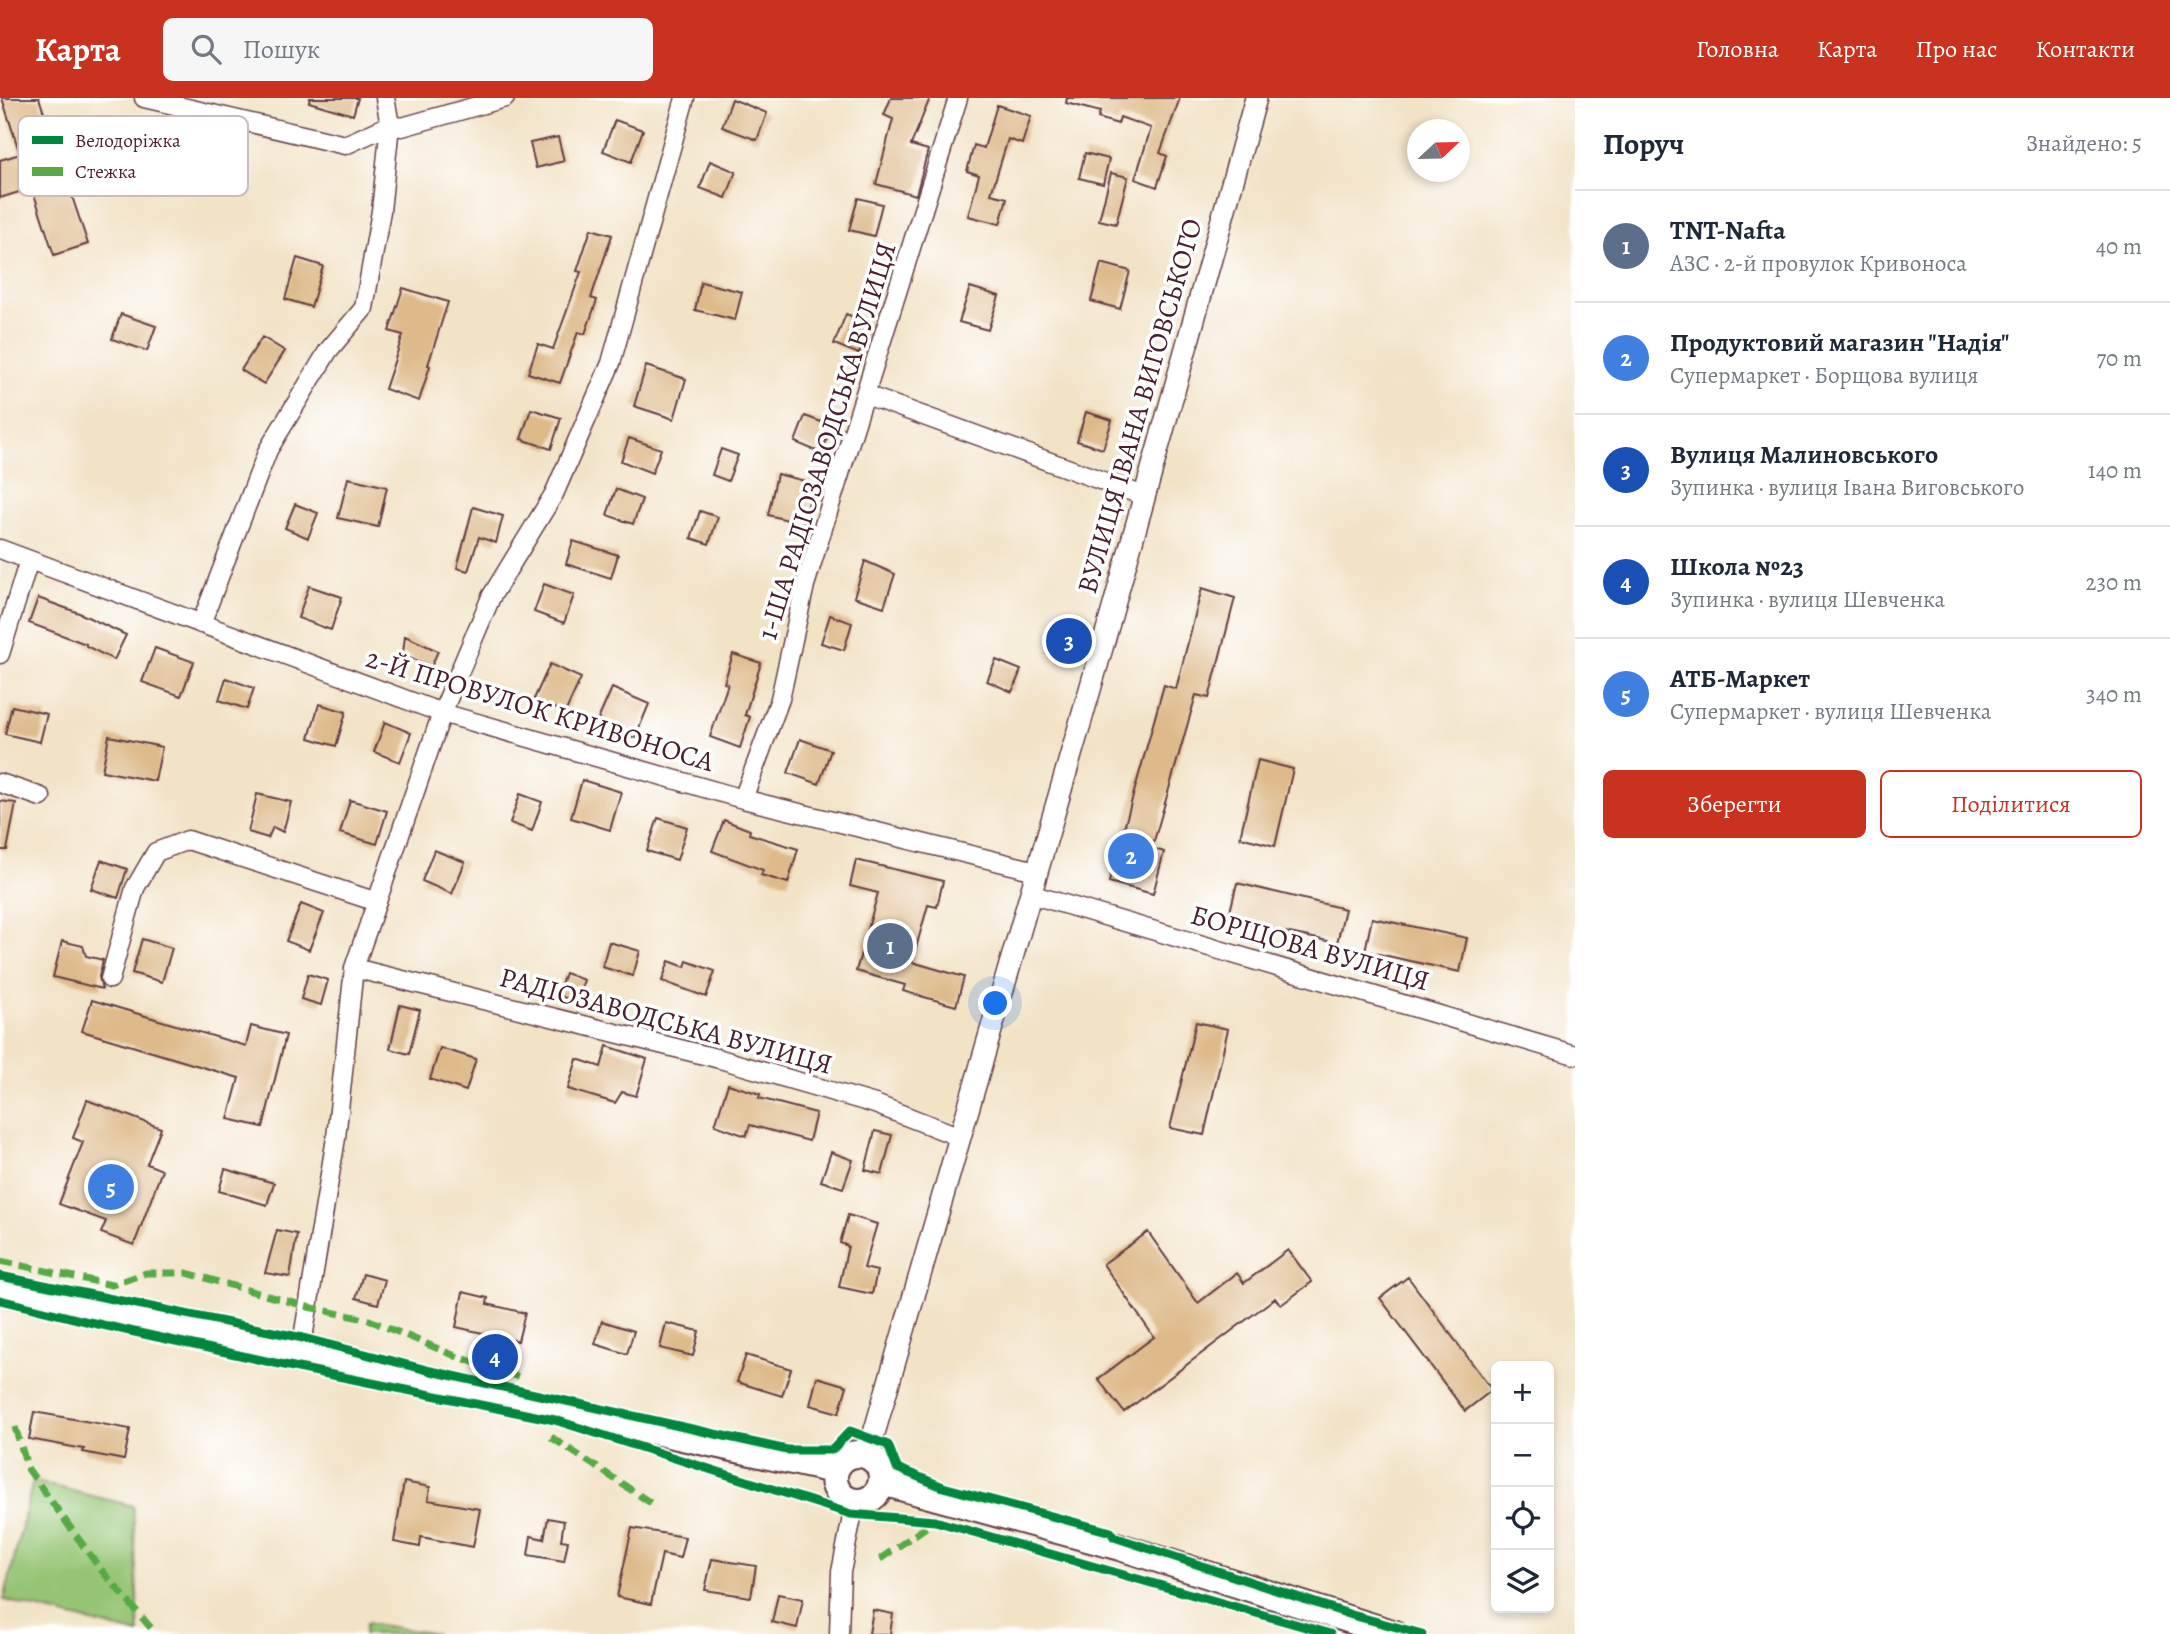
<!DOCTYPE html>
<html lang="uk">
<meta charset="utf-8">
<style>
:root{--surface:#fff;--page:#f6f6f7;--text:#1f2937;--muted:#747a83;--line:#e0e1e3;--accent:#c8321e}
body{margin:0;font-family:Alegreya,serif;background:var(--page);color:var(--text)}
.controls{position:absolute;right:21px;bottom:21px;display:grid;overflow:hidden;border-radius:10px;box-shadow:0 4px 10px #0003}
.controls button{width:63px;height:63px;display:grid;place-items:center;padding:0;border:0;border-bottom:2px solid var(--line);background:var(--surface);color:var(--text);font:35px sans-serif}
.compass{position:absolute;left:1407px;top:21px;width:63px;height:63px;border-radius:50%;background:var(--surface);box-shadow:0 4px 10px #0003;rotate:68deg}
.you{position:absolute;left:996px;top:906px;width:24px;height:24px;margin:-18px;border:5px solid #fff;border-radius:50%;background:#1a73e8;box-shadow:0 0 0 10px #1a73e833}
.badge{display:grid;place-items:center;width:46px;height:46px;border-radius:50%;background:var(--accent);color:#fff;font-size:23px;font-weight:700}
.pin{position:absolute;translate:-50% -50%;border:4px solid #fff;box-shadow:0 2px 7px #0006}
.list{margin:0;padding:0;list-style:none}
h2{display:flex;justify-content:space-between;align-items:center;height:91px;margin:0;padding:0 28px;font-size:30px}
h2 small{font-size:23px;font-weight:400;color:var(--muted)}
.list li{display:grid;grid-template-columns:46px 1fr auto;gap:21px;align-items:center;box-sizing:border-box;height:112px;padding:0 28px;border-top:2px solid var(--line)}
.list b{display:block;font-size:26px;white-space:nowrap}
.list p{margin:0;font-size:23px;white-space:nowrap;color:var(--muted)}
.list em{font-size:23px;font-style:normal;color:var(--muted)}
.actions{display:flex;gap:14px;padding:21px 28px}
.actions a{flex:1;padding:16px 0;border:2px solid var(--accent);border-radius:10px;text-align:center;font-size:24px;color:var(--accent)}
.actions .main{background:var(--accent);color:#fff}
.icon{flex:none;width:38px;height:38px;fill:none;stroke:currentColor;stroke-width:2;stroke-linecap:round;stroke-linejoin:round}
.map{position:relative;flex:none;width:1575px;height:1536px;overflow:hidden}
header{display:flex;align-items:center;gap:42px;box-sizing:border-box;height:98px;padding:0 35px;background:var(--accent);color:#fff}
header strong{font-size:33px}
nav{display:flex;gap:38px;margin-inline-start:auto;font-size:24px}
.search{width:490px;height:63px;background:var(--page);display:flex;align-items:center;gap:18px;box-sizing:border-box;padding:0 24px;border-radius:10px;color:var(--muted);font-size:26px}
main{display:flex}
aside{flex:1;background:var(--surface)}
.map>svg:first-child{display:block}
.green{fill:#95c473;stroke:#70724f;stroke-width:2}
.building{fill:#deba8a}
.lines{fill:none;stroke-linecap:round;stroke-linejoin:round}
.minor-casing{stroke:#633c42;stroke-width:21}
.tertiary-casing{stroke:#633c42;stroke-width:24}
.primary-casing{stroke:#633c42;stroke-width:30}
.minor{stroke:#fff;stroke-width:18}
.tertiary{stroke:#fff;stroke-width:21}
.primary{stroke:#fff;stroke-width:26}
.quiet{stroke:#57aa44;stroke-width:7;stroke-dasharray:14 7;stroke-linecap:butt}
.cycleway-casing{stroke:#fff;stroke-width:13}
.cycleway{stroke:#00873e;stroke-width:9}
.labels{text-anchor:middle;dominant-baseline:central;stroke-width:7;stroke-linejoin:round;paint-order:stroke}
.street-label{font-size:28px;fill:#4a1f2b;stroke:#fff}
.key{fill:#fff;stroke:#c9bcbf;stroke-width:2}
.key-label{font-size:19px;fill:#4a1f2b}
</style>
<header>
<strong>Карта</strong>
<div class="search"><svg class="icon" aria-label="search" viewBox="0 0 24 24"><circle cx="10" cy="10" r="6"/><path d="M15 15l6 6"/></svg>Пошук</div>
<nav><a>Головна</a><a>Карта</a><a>Про нас</a><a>Контакти</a></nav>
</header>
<main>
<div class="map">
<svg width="1575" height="1536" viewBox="0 0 1575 1536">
<rect width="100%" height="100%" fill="#fff"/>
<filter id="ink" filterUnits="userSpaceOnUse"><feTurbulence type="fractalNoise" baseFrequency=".0143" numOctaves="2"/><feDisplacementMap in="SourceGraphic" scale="14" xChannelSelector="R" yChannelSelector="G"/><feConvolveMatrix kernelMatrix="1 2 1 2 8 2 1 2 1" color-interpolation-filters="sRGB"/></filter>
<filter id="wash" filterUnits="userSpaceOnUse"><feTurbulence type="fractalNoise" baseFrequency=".00686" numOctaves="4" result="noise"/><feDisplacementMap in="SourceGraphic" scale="28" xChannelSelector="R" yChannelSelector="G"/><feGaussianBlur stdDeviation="1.57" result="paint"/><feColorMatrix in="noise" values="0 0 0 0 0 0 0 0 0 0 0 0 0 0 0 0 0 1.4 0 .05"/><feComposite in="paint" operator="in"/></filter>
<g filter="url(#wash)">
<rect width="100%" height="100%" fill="#f2e3c7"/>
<path class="green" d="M33 1383 133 1408 139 1536 4 1502Z
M366 1525 437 1536H364Z"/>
<g id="blocks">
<path class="building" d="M2 0H39L88 146 54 157 32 90 0 100V62L20 56Z
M310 0H358L353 17 309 4Z
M891 0H930L911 47 928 52 916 97 876 86 893 21 884 17Z
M1067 0H1180L1160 55 1167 58 1157 89 1135 81 1151 30 1120 19 1118 26 1098 20 1100 14 1066 5Z
M732 1 767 15 757 42 722 29Z
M997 7 1031 18 1022 46 1008 41 991 96 1007 100 1000 126 968 118 979 77 967 73 974 47 984 50Z
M615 22 643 32 631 64 603 53Z
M558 39 564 63 536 70 530 45Z
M1085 55 1109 61 1103 86 1079 80Z
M710 63 736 74 726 100 700 90Z
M1111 75 1128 79 1116 126 1099 122Z
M858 100 882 106 874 138 849 132Z
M591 131 612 137 591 200 597 202 585 236 578 234 560 285 528 275 538 246 553 251 581 174 577 173Z
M297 160 323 168 311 209 285 201Z
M1101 165 1130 173 1120 211 1091 203Z
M701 184 742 194 735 222 695 212Z
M970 189 999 198 988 232 959 224Z
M403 190 448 204 428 267 430 268 419 303 385 291 403 237 389 233Z
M121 216 156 228 147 253 112 241Z
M846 216 871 226 859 256 834 246Z
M262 239 285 253 264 286 241 272Z
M646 268 686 281 674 321 634 308Z
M531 311 561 320 551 351 521 341Z
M1086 314 1112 322 1103 351 1077 343Z
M805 318 832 328 821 355 795 344Z
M629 340 661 351 652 375 621 363Z
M721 351 738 357 728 383 712 377Z
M777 376 813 385 804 426 768 417Z
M348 380 387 389 378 429 338 420Z
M616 391 642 401 633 426 607 417Z
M295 406 318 415 308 440 285 430Z
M473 409 503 418 496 445 479 439 468 473 457 470Z
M700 413 718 419 709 446 691 440Z
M573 443 618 457 611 480 566 466Z
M865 463 895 476 884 509 854 499Z
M544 486 574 497 564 525 534 514Z
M309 488 342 499 331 532 298 520Z
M1202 490 1235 500 1209 600 1196 597 1152 750 1164 754 1153 796 1109 784 1164 587 1176 591Z
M38 500 79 515 126 537 114 562 86 548V546L29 525Z
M830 517 852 525 844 552 821 545Z
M405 538 438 553 431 569 403 556Z
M155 550 194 564 181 598 142 584Z
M733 556 761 565 745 617 750 619 740 650 710 639 728 586 724 585Z
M996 562 1021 572 1012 594 987 583Z
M550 566 581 580 565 615 534 601Z
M226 580 254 590 247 611 219 602Z
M612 590 649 606 635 640 597 624Z
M319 606 346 614 336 648 309 640Z
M12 608 47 616 40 644 5 636Z
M385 624 411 635 400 664 374 654Z
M109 638 162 649 155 683 102 673Z
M800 641 831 652 819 686 788 675Z
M1258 662 1293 671 1275 748 1240 739Z
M582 682 621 694 610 732 571 720Z
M257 696 291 704 283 734 273 729 268 740 248 734Z
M520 696 542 704 532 733 510 725Z
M350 702 387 713 377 746 340 735Z
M0 703 16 705 7 752H0Z
M658 720 687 729 677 762 647 753Z
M724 722 750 732 749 736 798 751 788 785 761 777 763 772 712 753Z
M434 752 465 764 452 796 422 783Z
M101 762 127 771 118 800 91 791Z
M856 762 943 783 937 809 928 807 912 864 964 879 956 908 903 893 905 887 856 873 878 795 850 788Z
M1237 785 1345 811 1337 845 1228 822Z
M301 806 324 815 309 852 286 843Z
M1372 820 1467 840 1460 874 1365 853Z
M142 841 172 850 162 884 132 875Z
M62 843 83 848 86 858 103 862 99 879 102 891 53 879Z
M609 844 640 853 633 878 602 869Z
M669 863 685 869 687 863 715 873 706 899 662 883Z
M565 875 584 882 576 904 557 897Z
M308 876 328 882 321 907 301 901Z
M92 902 246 948 251 928 286 937 263 1029 228 1021 239 980 82 933Z
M400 907 420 912 409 956 390 951Z
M1196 924 1228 931 1204 1037 1170 1030Z
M607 948 647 961 636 998 622 994 615 1005 568 991 577 961 601 969Z
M440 950 476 961 466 993 430 981Z
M728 986 760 996 759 1000 816 1015 809 1043 750 1027 746 1038 715 1027Z
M87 1002 161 1030 147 1066 162 1072 134 1147 101 1135 106 1123 59 1106 83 1044 73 1040Z
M875 1033 892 1037 882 1076 865 1072Z
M831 1054 853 1062 843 1090 821 1083Z
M225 1071 274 1085 267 1107 219 1093Z
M848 1117 877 1126 864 1170 877 1173 872 1196 839 1189 848 1148 840 1145Z
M277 1132 297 1136 290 1179 265 1175Z
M1148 1134 1198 1205 1237 1175 1244 1185 1288 1152 1312 1184 1281 1207 1275 1200 1124 1314 1098 1281 1154 1239 1103 1166Z
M363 1176 385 1182 378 1206 356 1200Z
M1408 1179 1492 1292 1465 1313 1380 1200Z
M463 1194 488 1200 487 1206 525 1215 518 1243 456 1229Z
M602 1223 634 1233 627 1256 595 1246Z
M666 1225 699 1233 693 1258 660 1250Z
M746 1257 791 1271 782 1298 737 1284Z
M817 1279 847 1288 839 1315 810 1307Z
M34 1314 130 1331 124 1362 83 1354 84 1351 29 1341Z
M404 1384 430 1389 428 1402 480 1411 473 1449 421 1439 420 1449 394 1444Z
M548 1420 564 1423 561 1442 568 1443 564 1463 528 1457 531 1438 544 1441Z
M632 1430 685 1439 680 1460 662 1456 651 1506 617 1499Z
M712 1461 756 1468 751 1499 705 1492Z
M778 1496 803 1501 797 1530 772 1524Z
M873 1512 893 1516 890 1536H869Z"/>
</g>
</g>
<g filter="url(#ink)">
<use href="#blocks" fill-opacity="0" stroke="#633c42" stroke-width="2"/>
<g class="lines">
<defs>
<path id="minor" d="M144 0 345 47 390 27
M390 27 402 29 505 0
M866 297 1144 398
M0 451 442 615 743 701 1036 773
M201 526 268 352 328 253 364 210 381 113 390 27 385 0
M0 556 29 462
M0 685 41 699
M743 701 780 601 805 487 958 0
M1030 796 1575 957
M354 870 720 961 875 1006 960 1039
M110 881 135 790 156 754 188 742 377 804
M300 1258 336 1040 354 870 442 615 491 499 554 396 611 265 685 0
M839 1536 841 1474 855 1404"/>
<path id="tertiary" d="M868 1356 1102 550 1256 0"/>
<path id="primary" d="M0 1191 834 1372
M834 1380a24 24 0 1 1 48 0a24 24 0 1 1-48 0Z
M882 1384 1120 1449 1395 1536"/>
</defs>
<use href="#minor" class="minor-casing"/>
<use href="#tertiary" class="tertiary-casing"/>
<use href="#primary" class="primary-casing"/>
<use href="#minor" class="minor"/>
<use href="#tertiary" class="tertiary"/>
<use href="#primary" class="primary"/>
<path class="quiet" d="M0 1163 112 1187 146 1175H187L308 1209 369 1222 458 1259 519 1279
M15 1329 28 1371 98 1468 151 1530
M551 1339 651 1405
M880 1461 935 1423"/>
<defs>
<path id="cycleway" d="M0 1178 303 1240 431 1273 787 1352H832L850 1333 888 1347 897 1370 943 1389 1111 1434 1114 1439 1352 1517 1422 1536
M0 1202 89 1224 298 1270 555 1322 851 1416 935 1423 1330 1536"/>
</defs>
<use href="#cycleway" class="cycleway-casing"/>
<use href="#cycleway" class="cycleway"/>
</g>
</g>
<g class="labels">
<g class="street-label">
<text transform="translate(1140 308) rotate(-74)">ВУЛИЦЯ ІВАНА ВИГОВСЬКОГО</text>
<text transform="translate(827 343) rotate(-73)">1-ША РАДІОЗАВОДСЬКА ВУЛИЦЯ</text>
<text transform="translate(540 612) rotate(17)">2-Й ПРОВУЛОК КРИВОНОСА</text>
<text transform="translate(1310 850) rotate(16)">БОРЩОВА ВУЛИЦЯ</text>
<text transform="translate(666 923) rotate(15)">РАДІОЗАВОДСЬКА ВУЛИЦЯ</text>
</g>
</g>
<rect x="18" y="18" width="230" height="80" rx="10" class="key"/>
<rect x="32" y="38" width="31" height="8" fill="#00873e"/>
<rect x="32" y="69" width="31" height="9" fill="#57aa44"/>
<g class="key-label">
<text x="75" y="49">Велодоріжка</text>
<text x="75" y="80">Стежка</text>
</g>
</svg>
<div class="controls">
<button>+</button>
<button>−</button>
<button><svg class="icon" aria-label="locate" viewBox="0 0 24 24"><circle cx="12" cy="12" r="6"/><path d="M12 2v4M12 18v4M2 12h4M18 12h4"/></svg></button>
<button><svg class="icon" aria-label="layers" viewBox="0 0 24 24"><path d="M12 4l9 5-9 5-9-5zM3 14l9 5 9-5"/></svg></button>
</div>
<svg class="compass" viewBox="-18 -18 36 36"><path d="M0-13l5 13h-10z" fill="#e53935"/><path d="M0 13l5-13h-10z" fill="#747a83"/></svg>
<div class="you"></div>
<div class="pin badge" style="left:890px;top:848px;background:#5c6f8a">1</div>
<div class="pin badge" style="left:1131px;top:758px;background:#3f7fe0">2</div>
<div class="pin badge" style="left:1069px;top:543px;background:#1a4fb4">3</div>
<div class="pin badge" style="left:495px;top:1259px;background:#1a4fb4">4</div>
<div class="pin badge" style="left:111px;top:1089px;background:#3f7fe0">5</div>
</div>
<aside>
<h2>Поруч<small>Знайдено: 5</small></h2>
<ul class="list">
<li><span class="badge" style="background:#5c6f8a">1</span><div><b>TNT-Nafta</b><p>АЗС · 2-й провулок Кривоноса</p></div><em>40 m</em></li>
<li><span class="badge" style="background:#3f7fe0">2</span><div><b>Продуктовий магазин &quot;Надія&quot;</b><p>Супермаркет · Борщова вулиця</p></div><em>70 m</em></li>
<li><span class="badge" style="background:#1a4fb4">3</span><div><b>Вулиця Малиновського</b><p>Зупинка · вулиця Івана Виговського</p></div><em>140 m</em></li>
<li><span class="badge" style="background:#1a4fb4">4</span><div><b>Школа №23</b><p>Зупинка · вулиця Шевченка</p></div><em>230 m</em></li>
<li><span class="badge" style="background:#3f7fe0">5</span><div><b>АТБ-Маркет</b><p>Супермаркет · вулиця Шевченка</p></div><em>340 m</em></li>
</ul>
<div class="actions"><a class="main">Зберегти</a><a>Поділитися</a></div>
</aside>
</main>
